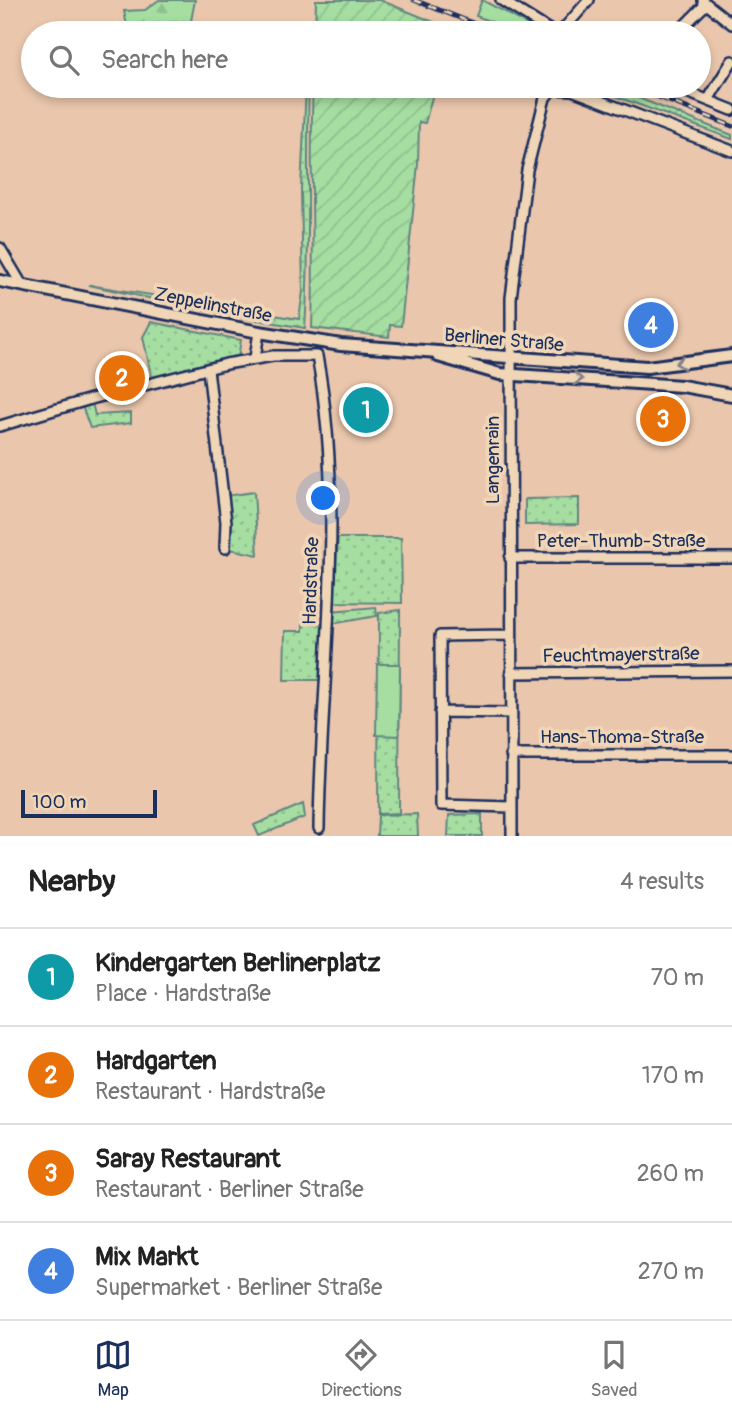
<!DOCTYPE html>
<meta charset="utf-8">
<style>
:root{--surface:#fff;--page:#f2f2f2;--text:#222;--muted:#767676;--line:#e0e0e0;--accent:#1b2f5e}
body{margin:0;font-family:Pangolin,sans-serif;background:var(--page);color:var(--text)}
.scale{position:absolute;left:21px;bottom:18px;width:136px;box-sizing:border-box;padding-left:7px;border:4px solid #1b2f5e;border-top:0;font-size:19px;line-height:24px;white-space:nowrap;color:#1b2f5e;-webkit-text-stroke:5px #f0d6b7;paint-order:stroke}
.you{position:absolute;left:324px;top:499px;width:24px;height:24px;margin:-18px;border:5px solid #fff;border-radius:50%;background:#1a73e8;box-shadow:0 0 0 10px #1a73e833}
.badge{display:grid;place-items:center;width:46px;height:46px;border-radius:50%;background:var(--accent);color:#fff;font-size:23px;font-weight:700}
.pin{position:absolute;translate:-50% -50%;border:4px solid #fff;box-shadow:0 2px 7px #0006}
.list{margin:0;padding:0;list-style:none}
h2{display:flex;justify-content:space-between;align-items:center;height:91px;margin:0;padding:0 28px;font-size:30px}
h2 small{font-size:23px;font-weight:400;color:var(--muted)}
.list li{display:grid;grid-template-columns:46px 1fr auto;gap:21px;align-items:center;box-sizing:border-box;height:98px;padding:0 28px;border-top:2px solid var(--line)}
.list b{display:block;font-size:26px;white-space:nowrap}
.list p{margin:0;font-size:23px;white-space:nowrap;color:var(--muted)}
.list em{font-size:23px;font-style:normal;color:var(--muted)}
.icon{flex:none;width:38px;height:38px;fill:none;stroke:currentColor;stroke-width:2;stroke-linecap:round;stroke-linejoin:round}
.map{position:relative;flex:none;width:732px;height:836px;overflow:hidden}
.search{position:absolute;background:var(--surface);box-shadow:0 4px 10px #0003;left:21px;right:21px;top:21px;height:77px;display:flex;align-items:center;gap:18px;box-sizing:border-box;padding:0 24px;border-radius:38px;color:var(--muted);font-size:26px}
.sheet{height:483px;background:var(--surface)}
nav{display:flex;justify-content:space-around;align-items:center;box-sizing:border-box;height:98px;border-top:2px solid var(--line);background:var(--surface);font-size:19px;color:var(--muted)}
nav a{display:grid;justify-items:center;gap:4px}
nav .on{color:var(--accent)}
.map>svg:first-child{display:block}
.grass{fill:url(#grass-dots);stroke:#608680;stroke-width:2}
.forest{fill:url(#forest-firs);stroke:#608680;stroke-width:2}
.garden{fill:url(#garden-furrows);stroke:#608680;stroke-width:2}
.pitch{fill:#a6dea2;stroke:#608680;stroke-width:2}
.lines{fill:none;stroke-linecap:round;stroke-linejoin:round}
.minor-casing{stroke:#1b2f5e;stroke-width:14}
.tertiary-casing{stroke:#1b2f5e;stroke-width:16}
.minor{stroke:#f0d6b7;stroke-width:9}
.tertiary{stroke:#f0d6b7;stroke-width:10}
.rail-casing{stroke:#1b2f5e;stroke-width:5}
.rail{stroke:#f0d6b7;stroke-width:2.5;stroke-dasharray:8;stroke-linecap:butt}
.oneway{stroke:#86828a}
.labels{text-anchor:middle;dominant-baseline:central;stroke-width:7;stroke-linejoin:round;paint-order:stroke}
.street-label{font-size:19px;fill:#1b2f5e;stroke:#f0d6b7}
</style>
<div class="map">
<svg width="732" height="836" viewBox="0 0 732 836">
<defs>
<pattern id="grass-dots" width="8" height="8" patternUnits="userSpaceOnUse" patternTransform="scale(1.75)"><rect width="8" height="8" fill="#a6dea2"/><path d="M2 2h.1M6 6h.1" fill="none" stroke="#8ebf8e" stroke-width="1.8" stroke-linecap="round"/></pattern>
<pattern id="forest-firs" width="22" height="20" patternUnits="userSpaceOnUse" patternTransform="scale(1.75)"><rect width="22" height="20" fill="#a6dea2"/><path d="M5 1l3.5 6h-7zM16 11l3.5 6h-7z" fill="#8ebf8e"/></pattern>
<pattern id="garden-furrows" width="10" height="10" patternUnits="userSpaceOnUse" patternTransform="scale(1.75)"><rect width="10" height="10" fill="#a6dea2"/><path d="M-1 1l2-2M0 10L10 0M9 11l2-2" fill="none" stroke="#8ebf8e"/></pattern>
</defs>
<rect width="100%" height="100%" fill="#eac7ac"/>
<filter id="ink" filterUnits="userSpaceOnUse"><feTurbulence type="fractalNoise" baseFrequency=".0143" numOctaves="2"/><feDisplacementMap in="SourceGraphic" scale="14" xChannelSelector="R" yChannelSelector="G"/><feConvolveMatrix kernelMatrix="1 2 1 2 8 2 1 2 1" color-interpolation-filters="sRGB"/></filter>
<g filter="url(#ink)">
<path class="grass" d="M306 86H309C306 167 311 247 305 328L217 313 89 285 299 319 303 291 301 189Z
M588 86H608L732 135V139Z
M151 322 241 340 238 357 152 378 143 337Z
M92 403 95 415 131 413V423L90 428 82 406Z
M254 492 258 555 230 549 225 496Z
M579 498V524L525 525V499Z
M338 538H401L402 603 333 602Z
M376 607 377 616 331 624V611Z
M400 610 399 813 378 814 379 613Z
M303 623 324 624 322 680H284L285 631H303Z
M303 804 305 817 259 836 254 825Z
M417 814 418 836H377L378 815Z
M482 814V836H448L449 815Z"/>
<path class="forest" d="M159 0H195L191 21 127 26 124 11 145 10Z
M482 0 532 27 528 33H521L476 16Z"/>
<path class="garden" d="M316 0H380L436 23V33H315Z
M313 86H435L425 123 419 122 418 164 401 326 390 325 389 337 312 328C315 247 309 167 313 86Z"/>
<path class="pitch" d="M377 664H400L399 736 376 735Z"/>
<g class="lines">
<defs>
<path id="minor" d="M501 0 554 33
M703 1 732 24
M560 33 589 0
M677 33 706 4
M672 86 732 110
M708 100 732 61
M0 248 22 285
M255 358 259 332
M208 369 226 522 225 548
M0 426 91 399 226 364 273 356H317C346 511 321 672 319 828
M510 558H732
M511 635 440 636 441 805 511 807
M511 673 732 671
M440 712 511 713
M511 755H732
M512 836 511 298 527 170 545 98 552 89 572 90 732 151"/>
<path id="tertiary" d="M0 281 259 332 341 345 647 367 732 356
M438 356 500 374 682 386 732 395"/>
</defs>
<use href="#minor" class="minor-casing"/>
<use href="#tertiary" class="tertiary-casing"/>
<use href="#minor" class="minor"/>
<use href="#tertiary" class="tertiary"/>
<defs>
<path id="rail" d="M414 0 498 33
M631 86 732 126"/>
</defs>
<use href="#rail" class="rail-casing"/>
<use href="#rail" class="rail"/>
</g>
<defs><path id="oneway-chevron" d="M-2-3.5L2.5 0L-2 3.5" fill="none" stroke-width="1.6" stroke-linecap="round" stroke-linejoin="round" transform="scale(1.75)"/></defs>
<g class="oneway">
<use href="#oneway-chevron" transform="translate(680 363) rotate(173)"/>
<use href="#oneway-chevron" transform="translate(578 379) rotate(3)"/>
</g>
</g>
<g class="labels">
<g class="street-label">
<text transform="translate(213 305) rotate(11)">Zeppelinstraße</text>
<text transform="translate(504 340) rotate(5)">Berliner Straße</text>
<text transform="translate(493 460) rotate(-90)">Langenrain</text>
<text x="621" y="541">Peter-Thumb-Straße</text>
<text transform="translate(311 581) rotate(-88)">Hardstraße</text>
<text transform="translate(621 655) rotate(-1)">Feuchtmayerstraße</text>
<text x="622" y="737">Hans-Thoma-Straße</text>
</g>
</g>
</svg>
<div class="scale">100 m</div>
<div class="you"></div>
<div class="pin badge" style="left:366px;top:410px;background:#0f9aa8">1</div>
<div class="pin badge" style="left:122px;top:378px;background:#e8710a">2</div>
<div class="pin badge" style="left:663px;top:419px;background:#e8710a">3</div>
<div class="pin badge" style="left:651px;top:325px;background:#3f7fe0">4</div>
<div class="search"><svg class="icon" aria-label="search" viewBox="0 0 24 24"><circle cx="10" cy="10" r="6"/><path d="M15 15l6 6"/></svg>Search here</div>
</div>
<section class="sheet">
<h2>Nearby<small>4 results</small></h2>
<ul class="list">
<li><span class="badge" style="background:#0f9aa8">1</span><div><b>Kindergarten Berlinerplatz</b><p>Place · Hardstraße</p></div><em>70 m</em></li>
<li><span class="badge" style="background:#e8710a">2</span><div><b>Hardgarten</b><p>Restaurant · Hardstraße</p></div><em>170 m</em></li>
<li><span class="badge" style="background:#e8710a">3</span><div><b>Saray Restaurant</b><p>Restaurant · Berliner Straße</p></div><em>260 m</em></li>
<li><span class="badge" style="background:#3f7fe0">4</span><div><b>Mix Markt</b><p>Supermarket · Berliner Straße</p></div><em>270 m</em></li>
</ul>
</section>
<nav>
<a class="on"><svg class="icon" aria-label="map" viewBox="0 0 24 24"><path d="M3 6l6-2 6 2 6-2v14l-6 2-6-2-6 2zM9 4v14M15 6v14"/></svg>Map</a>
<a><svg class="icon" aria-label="directions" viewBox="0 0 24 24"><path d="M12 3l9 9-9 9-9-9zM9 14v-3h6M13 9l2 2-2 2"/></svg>Directions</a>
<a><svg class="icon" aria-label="saved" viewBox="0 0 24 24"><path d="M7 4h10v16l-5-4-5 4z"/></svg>Saved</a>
</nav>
